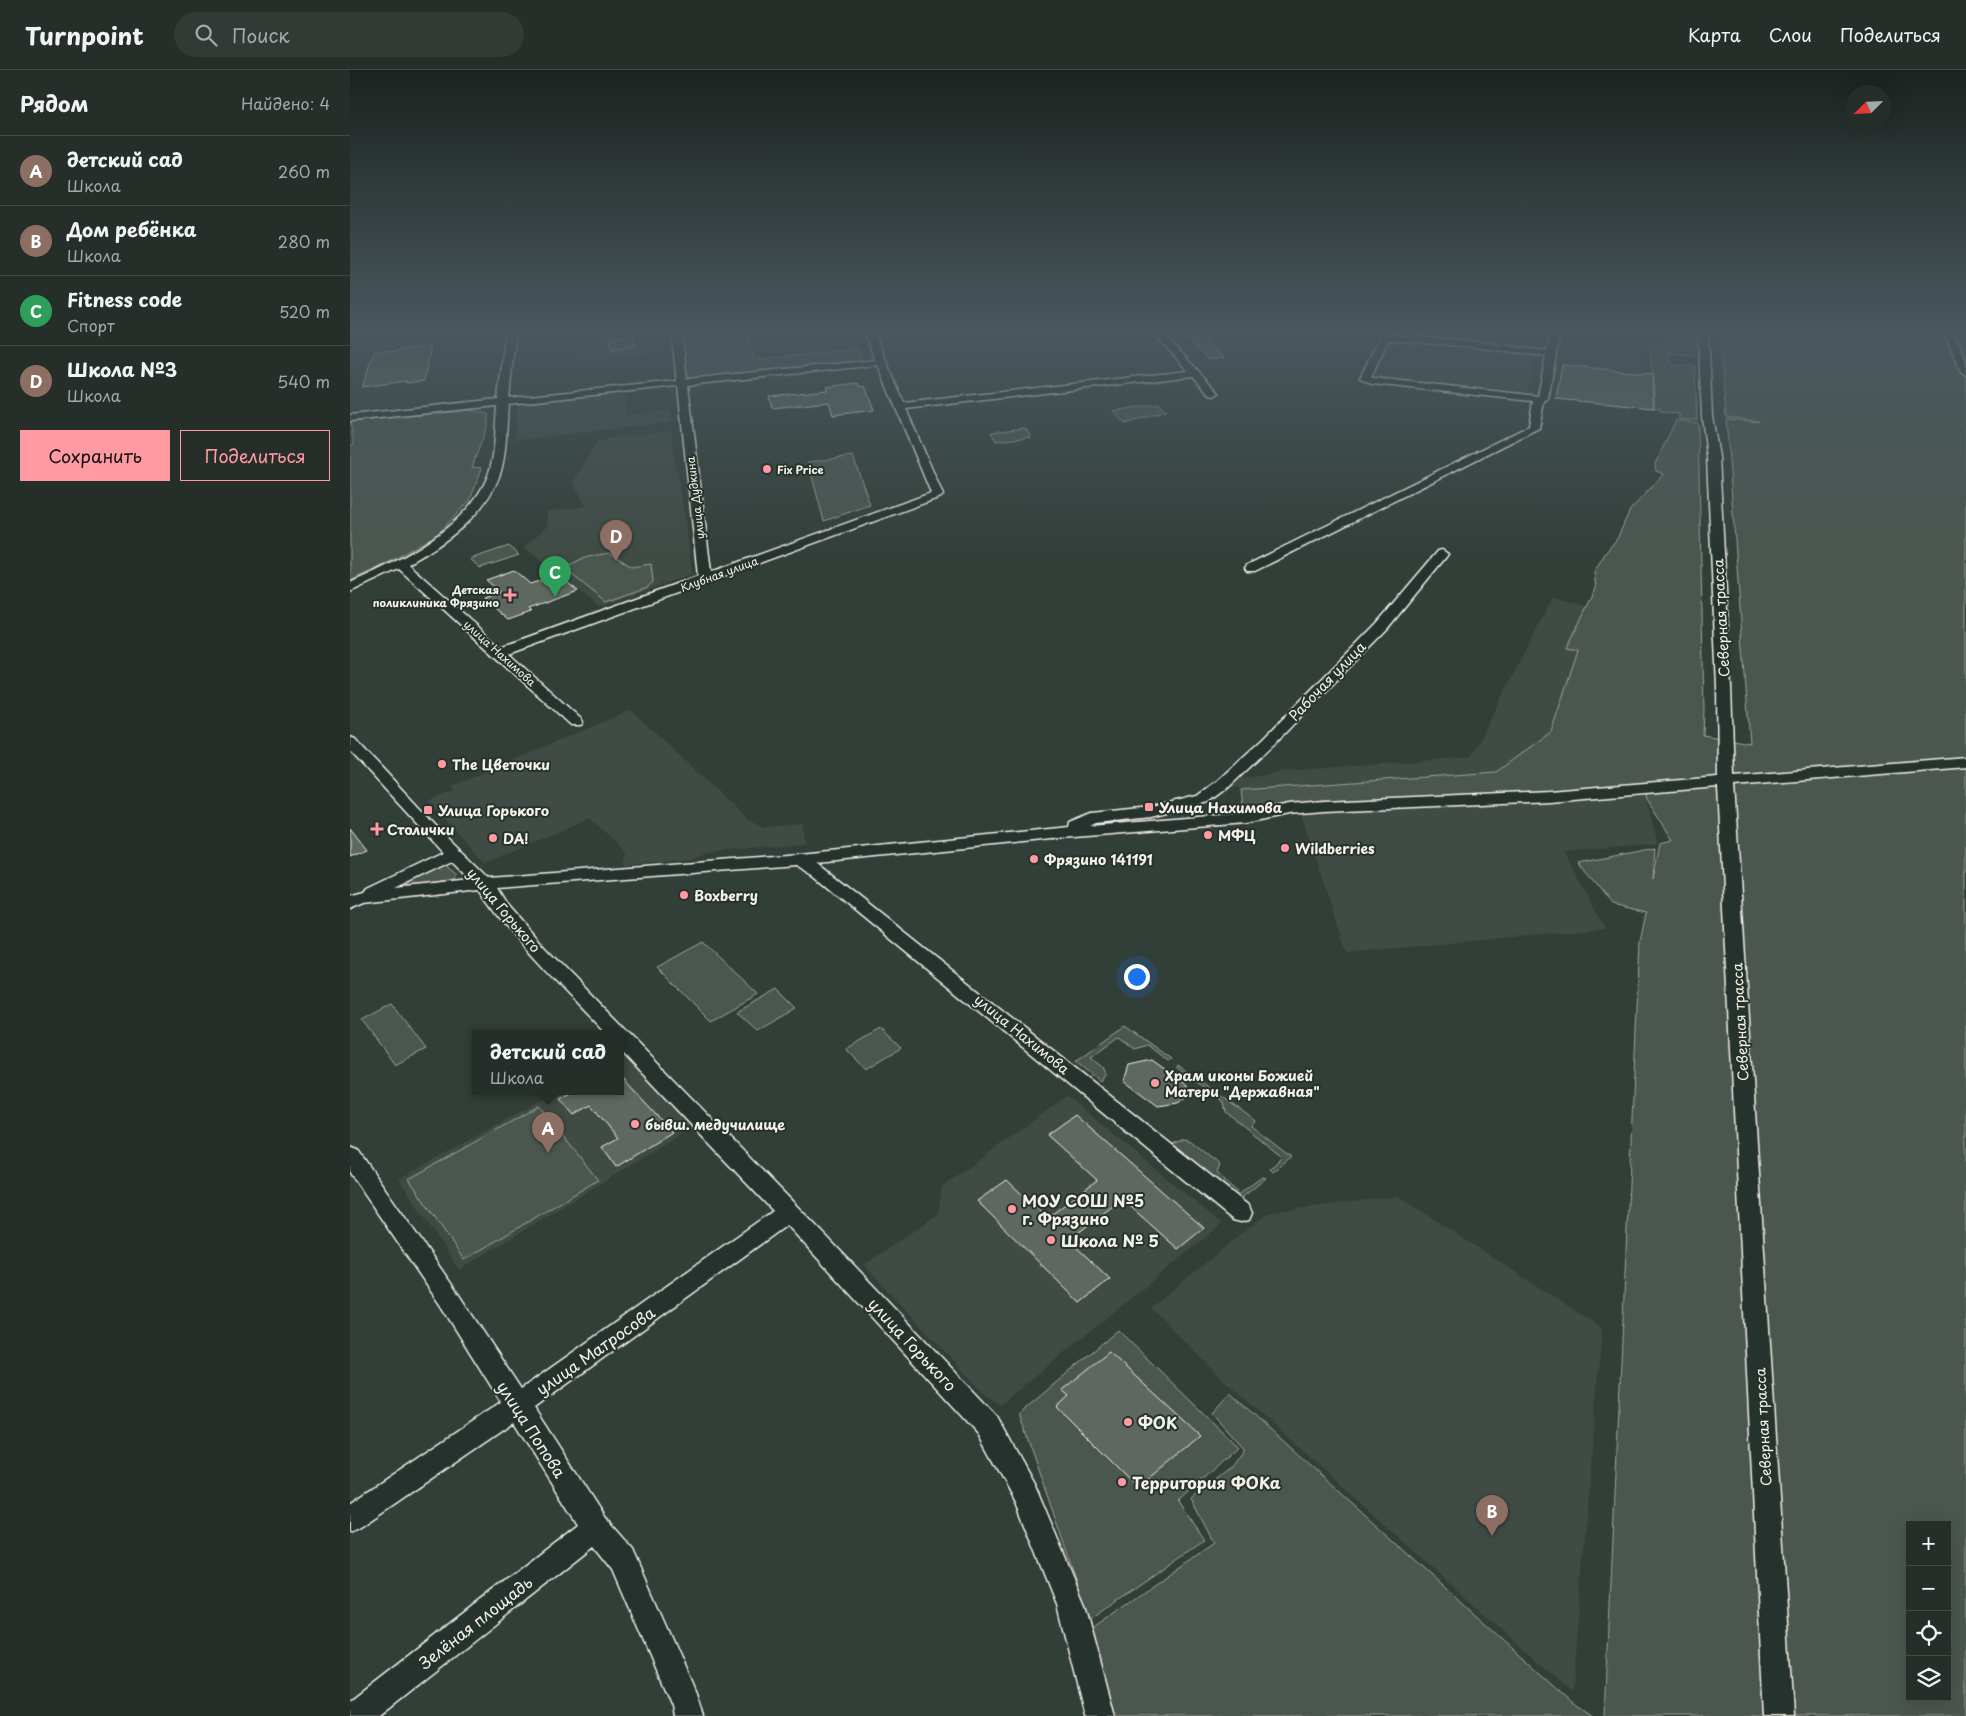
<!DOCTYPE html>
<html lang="ru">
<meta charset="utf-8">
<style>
:root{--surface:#262e2a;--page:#323a36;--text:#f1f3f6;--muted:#a4a8a8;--line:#424a47;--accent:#ff9aa2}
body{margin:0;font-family:"Playpen Sans",sans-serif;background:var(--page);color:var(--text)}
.controls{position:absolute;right:15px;bottom:15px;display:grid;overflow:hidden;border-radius:0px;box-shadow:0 5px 20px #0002}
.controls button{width:45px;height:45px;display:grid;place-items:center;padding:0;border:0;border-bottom:1px solid var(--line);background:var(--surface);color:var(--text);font:25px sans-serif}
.compass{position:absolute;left:1496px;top:15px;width:45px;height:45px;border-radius:50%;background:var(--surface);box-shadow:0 5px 20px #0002;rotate:246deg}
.you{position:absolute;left:786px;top:906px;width:18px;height:18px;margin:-12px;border:4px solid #fff;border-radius:50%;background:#1a73e8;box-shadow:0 0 0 8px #1a73e833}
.badge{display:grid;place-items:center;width:32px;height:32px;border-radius:50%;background:var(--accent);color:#fff;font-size:16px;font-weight:700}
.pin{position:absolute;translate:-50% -41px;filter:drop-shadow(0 1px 2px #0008)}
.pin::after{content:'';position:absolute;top:26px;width:18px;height:15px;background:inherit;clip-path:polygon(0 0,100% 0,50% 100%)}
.popup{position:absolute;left:122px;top:960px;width:152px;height:65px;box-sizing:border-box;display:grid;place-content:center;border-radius:0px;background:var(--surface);filter:drop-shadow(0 1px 4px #0005);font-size:16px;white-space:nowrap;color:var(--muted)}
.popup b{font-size:19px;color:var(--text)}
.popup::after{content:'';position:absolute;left:50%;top:100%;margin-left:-10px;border:10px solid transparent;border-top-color:var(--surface)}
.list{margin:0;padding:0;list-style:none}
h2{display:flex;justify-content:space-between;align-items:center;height:65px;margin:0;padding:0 20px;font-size:21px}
h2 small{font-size:16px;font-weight:400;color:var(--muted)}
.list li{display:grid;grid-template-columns:32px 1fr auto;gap:15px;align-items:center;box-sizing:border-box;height:70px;padding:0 20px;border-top:1px solid var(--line)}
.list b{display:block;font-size:19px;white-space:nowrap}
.list p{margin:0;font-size:16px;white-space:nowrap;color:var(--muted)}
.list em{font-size:16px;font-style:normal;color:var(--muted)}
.actions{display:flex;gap:10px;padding:15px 20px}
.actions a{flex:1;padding:11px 0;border:1px solid var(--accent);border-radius:0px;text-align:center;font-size:18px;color:var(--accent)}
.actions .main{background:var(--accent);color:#111}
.icon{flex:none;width:28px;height:28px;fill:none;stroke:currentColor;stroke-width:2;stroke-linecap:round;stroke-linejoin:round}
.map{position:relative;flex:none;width:1616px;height:1646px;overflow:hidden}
header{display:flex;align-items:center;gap:30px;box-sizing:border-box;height:70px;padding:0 25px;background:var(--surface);border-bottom:1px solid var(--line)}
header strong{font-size:24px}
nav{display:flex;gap:28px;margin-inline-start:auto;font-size:18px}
.search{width:350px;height:45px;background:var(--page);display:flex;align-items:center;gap:12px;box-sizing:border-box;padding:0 18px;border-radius:28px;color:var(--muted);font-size:19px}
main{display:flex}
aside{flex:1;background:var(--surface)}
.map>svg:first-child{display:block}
.built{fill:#404b44}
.green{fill:#4c564f;stroke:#a0a49c;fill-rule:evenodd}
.building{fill:#5f6861;stroke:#f4f1e8}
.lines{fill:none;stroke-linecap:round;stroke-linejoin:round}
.minor-casing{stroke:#f4f1e8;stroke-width:3}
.minor{fill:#26332d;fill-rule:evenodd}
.poi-dot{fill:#ff9aa2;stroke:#26332d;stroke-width:2}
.labels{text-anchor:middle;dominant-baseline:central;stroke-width:4;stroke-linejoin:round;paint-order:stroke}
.far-poi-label{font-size:11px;font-weight:bold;fill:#f4f1e8;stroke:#26332d;text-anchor:start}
.far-street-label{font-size:11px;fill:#f4f1e8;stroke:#26332d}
.street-label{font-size:14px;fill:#f4f1e8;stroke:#26332d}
.poi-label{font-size:14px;font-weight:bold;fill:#f4f1e8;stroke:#26332d;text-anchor:start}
.near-poi-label{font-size:16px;font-weight:bold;fill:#f4f1e8;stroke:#26332d;text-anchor:start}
.near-street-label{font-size:16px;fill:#f4f1e8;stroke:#26332d}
</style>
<header>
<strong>Turnpoint</strong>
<div class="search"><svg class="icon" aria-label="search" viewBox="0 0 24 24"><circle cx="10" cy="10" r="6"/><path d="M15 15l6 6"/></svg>Поиск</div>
<nav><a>Карта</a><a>Слои</a><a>Поделиться</a></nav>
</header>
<main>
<aside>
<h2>Рядом<small>Найдено: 4</small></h2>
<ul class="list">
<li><span class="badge" style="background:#8d6e63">A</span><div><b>детский сад</b><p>Школа</p></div><em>260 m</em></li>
<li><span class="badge" style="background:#8d6e63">B</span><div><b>Дом ребёнка</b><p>Школа</p></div><em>280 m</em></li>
<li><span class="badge" style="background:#2e9e5b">C</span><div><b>Fitness code</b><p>Спорт</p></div><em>520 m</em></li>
<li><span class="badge" style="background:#8d6e63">D</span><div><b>Школа №3</b><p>Школа</p></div><em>540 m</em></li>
</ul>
<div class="actions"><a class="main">Сохранить</a><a>Поделиться</a></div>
</aside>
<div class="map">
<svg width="1616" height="1646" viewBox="0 0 1616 1646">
<rect width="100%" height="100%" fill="#323e38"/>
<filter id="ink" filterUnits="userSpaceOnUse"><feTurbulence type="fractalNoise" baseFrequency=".02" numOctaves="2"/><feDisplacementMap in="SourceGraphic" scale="10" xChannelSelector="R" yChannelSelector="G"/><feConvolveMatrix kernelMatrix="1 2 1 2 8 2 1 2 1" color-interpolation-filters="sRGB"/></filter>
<g filter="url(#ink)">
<path class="built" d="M274 258H296L299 284 227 292 226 263Z
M1218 258 1279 263 1294 268 1292 300 1303 306 1304 338 1204 329Z
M1039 268 1091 272 1099 277 1186 286 1177 324 1024 308 1030 286Z
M273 322 276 345 321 340 322 352 165 370 167 333Z
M322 361 325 398 329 400 327 403 337 460 342 504 249 537 174 477 197 456V441L236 436 223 412 247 372 260 368Z
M1203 527 1237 536 1217 577 1229 579 1201 662 1146 702 891 720 888 717 876 718 884 710 936 701 1121 687Z
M281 640 397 749 414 757 453 754 454 773 357 782 341 788 275 795 277 783 240 748 135 793 79 731 105 721 102 716Z
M1295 725 1308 774 1214 782 1255 858 997 883 950 741Z
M276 983 343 1057 109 1200 49 1109 206 1022H270L271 986Z
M717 1026 872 1154 650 1335 635 1324 514 1195 588 1144 592 1117Z
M1048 1126 1252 1258 1222 1622 875 1311 801 1238 899 1157 922 1142Z"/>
<path class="green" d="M330 258H396L404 290 508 279 513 292 336 310Z
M1316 258H1344V285L1317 283 1322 295 1345 296 1347 350 1329 349V344L1311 342 1310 339 1304 338 1303 306 1298 272 1313 274 1317 265Z
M1369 258H1616V1646H1255L1290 872 1296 843 1261 835 1228 793 1305 778 1303 809 1310 773 1323 770 1297 729 1295 720 939 739 893 737 891 720 1146 702 1201 662 1228 580 1217 578 1246 518 1244 502 1256 482 1267 469 1280 440 1314 404 1306 401 1305 394 1326 350 1348 353 1354 640 1353 665 1400 673 1376 349 1409 352V351L1376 347ZM1560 1455H1597V1627H1560Z
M809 334 816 341 775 354 763 341Z
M120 340 138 344V354L122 397 132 398 120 430 88 464 34 495 0 511V376L4 374 0 352Z
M675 358 681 367 646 371 641 362Z
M503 386 520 435 474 451 458 392Z
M159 476 169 485 130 498 120 489Z
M260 483 282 497 301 494 303 512 298 517 256 532 216 500C224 488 246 485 260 483Z
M94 794 107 805 105 810 64 817 56 816 74 801Z
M353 872 408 924 361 951 307 897Z
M428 919 447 938 408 961 387 942Z
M42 934 76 979 45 995 12 950Z
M775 956 821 989 818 991 797 975 785 979 769 967 741 987 753 997 756 1004 750 1011 726 991Z
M531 959 551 978 516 999 496 979Z
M828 995 906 1051 901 1056 941 1087 923 1102 920 1099 932 1087 876 1042 874 1032 827 998Z
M189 1036 248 1110 114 1190 59 1109Z
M834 1069 840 1071 870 1095 867 1103 889 1124 912 1107 916 1108 889 1130 823 1074Z
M768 1260 888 1377 828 1431 854 1470 740 1549 669 1344Z
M880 1323 1224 1633 1243 1646H763L742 1558 864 1473 841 1429 881 1397 894 1379 862 1343Z"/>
<path class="building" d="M827 258H843L874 288 858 290Z
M284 266 285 276 261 279 260 268Z
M81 276 74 311 56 313 57 311 12 317 24 282 38 280V282Z
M1212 295 1302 304 1304 338 1206 329Z
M508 313 510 317 515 316 524 340 483 345 479 332 422 338 419 326 478 320 477 317Z
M164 500 180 514 208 505 228 521 178 539 181 542 158 550 132 528 150 522 136 510Z
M0 758 17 780 0 787Z
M802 990 837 1015 836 1027 828 1033 808 1036 774 1011 779 995Z
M270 1006 322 1062 266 1097 252 1077 268 1068 241 1035 224 1045 210 1029 223 1022H270Z
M725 1045 854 1158 828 1179 772 1129 719 1170 760 1209 730 1233 627 1131 657 1110 697 1148 747 1110 697 1065Z
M759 1282 850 1366 788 1418 707 1337 719 1326 712 1320Z"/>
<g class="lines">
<defs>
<path id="minor" d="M0 258H8L0 262Z
M156 258H166L159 328 327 311 321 258H331L337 309 525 290 513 258H522L554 333 838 301 799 258H808L869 323 864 326 860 325 843 306 556 339 593 425 591 427 159 584 231 649 233 652 231 655H221L49 499 0 522V513C48 492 115 459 137 408 146 386 145 358 147 336L0 351V345L148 329ZM528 295 581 423 361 502 338 315ZM328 316 348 506 151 577 58 494C94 474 133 447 149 407 157 386 156 357 158 334Z
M1034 258H1043L1040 265 1114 270 1197 281 1201 258H1211L1198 329 1194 332 1189 358 905 501H897L895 498 897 495 1179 356 1183 331 1022 314 1010 308ZM1038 270 1114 276 1196 286 1188 326 1024 308 1021 307Z
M1348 258H1358L1362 346 1369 387 1381 617 1384 706 1616 687V697L1384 716 1444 1646H1414L1368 717 1199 731 974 741 939 744 896 753 712 768 467 793 899 1136 902 1143 899 1150 891 1152 883 1150 463 805 446 795 147 818 158 836 195 878 479 1169 647 1346 685 1415 735 1534 765 1646H735L707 1534 666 1432 629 1364 437 1155 184 1338 255 1448 283 1480 346 1624 353 1646H323L321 1635 263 1500 244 1476 29 1646H0V1631L228 1454 164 1352 9 1458 0 1462V1433L151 1332 91 1236 0 1103V1077L8 1080 107 1222 171 1319 423 1141 270 980V964H256C213 918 165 874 130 820L14 833 0 839V826L15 822 18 818 93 782 0 681V667L5 669 87 757 139 808 449 784 719 757 720 752 742 743 801 737 847 726 867 711 914 668 1027 553 1088 481 1092 480 1098 484 1096 487 1037 559 924 674 879 717 859 732 801 747 746 753 740 756 896 743 939 734 974 731 1199 721 1368 707 1367 617 1357 387 1352 346ZM102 791 121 810 46 818Z
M1593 258H1602L1616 291V305L1611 302Z"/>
</defs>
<use href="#minor" class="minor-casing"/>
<use href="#minor" class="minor"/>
</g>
</g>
<linearGradient id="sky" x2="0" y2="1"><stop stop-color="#1c221f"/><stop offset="0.53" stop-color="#49585e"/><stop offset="1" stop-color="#49585e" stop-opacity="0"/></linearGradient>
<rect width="1616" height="489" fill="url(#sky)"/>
<g class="poi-dot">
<circle cx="417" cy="399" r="5"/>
<path d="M157.5 517.5h5v5h5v5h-5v5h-5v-5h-5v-5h5z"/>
<circle cx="92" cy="694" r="5"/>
<rect x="794" y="732" width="10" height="10" rx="2.5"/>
<rect x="73" y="735" width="10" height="10" rx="2.5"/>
<path d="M24.5 751.5h5v5h5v5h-5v5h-5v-5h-5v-5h5z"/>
<circle cx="858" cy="765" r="5"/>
<circle cx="143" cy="768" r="5"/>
<circle cx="935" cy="778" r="5"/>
<circle cx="684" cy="789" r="5"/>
<circle cx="334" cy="825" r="5"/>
<circle cx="805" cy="1013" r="5"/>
<circle cx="285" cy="1054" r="5"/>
<circle cx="662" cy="1139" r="5"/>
<circle cx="701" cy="1170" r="5"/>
<circle cx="778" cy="1352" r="5"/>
<circle cx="772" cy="1412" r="5"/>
</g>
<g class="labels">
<g class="far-poi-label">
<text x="427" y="399">Fix Price</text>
<text x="149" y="519" text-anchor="end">Детская<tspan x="149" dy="13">поликлиника Фрязино</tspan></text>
</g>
<g class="far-street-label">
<text transform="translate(345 428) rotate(-97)">улица Дудкина</text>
<text transform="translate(369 504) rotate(-20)">Клубная улица</text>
<text transform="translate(150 583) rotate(42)">улица Нахимова</text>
</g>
<g class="street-label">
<text transform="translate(1371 548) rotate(-93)">Северная трасса</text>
<text transform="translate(977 611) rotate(-46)">Рабочая улица</text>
<text transform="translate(154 840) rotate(50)">улица Горького</text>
<text transform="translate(1390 952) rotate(-93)">Северная трасса</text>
<text transform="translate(672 964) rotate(39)">улица Нахимова</text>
<text transform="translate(1413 1357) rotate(-93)">Северная трасса</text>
</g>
<g class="poi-label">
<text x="102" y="694">The Цветочки</text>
<text x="809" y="737">Улица Нахимова</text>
<text x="88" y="740">Улица Горького</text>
<text x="37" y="759">Столички</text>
<text x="868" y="765">МФЦ</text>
<text x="153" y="768">DA!</text>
<text x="945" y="778">Wildberriеs</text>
<text x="694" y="789">Фрязино 141191</text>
<text x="344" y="825">Boxberry</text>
<text x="815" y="1005">Храм иконы Божией<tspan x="815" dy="16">Матери "Державная"</tspan></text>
<text x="295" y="1054">бывш. медучилище</text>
</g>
<g class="near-poi-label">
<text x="672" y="1130">МОУ СОШ №5<tspan x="672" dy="18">г. Фрязино</tspan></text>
<text x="711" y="1170">Школа № 5</text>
<text x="788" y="1352">ФОК</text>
<text x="782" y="1412">Территория ФОКа</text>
</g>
<g class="near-street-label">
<text transform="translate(563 1274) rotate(47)">улица Горького</text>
<text transform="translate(245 1280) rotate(-35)">улица Матросова</text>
<text transform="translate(182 1359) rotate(57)">улица Попова</text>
<text transform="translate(125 1552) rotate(-38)">Зелёная площадь</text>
</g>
</g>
</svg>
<div class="controls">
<button>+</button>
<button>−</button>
<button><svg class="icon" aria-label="locate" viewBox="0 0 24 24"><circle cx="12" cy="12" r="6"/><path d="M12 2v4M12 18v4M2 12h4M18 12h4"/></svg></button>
<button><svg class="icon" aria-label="layers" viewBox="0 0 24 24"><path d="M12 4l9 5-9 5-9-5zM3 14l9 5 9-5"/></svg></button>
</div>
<svg class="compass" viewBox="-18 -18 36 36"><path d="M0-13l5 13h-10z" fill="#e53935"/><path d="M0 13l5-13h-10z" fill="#a4a8a8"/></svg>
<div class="you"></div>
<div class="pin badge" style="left:198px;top:1083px;background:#8d6e63">A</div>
<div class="popup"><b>детский сад</b>Школа</div>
<div class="pin badge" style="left:1142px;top:1466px;background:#8d6e63">B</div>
<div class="pin badge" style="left:205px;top:527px;background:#2e9e5b">C</div>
<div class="pin badge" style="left:266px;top:491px;background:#8d6e63">D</div>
</div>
</main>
